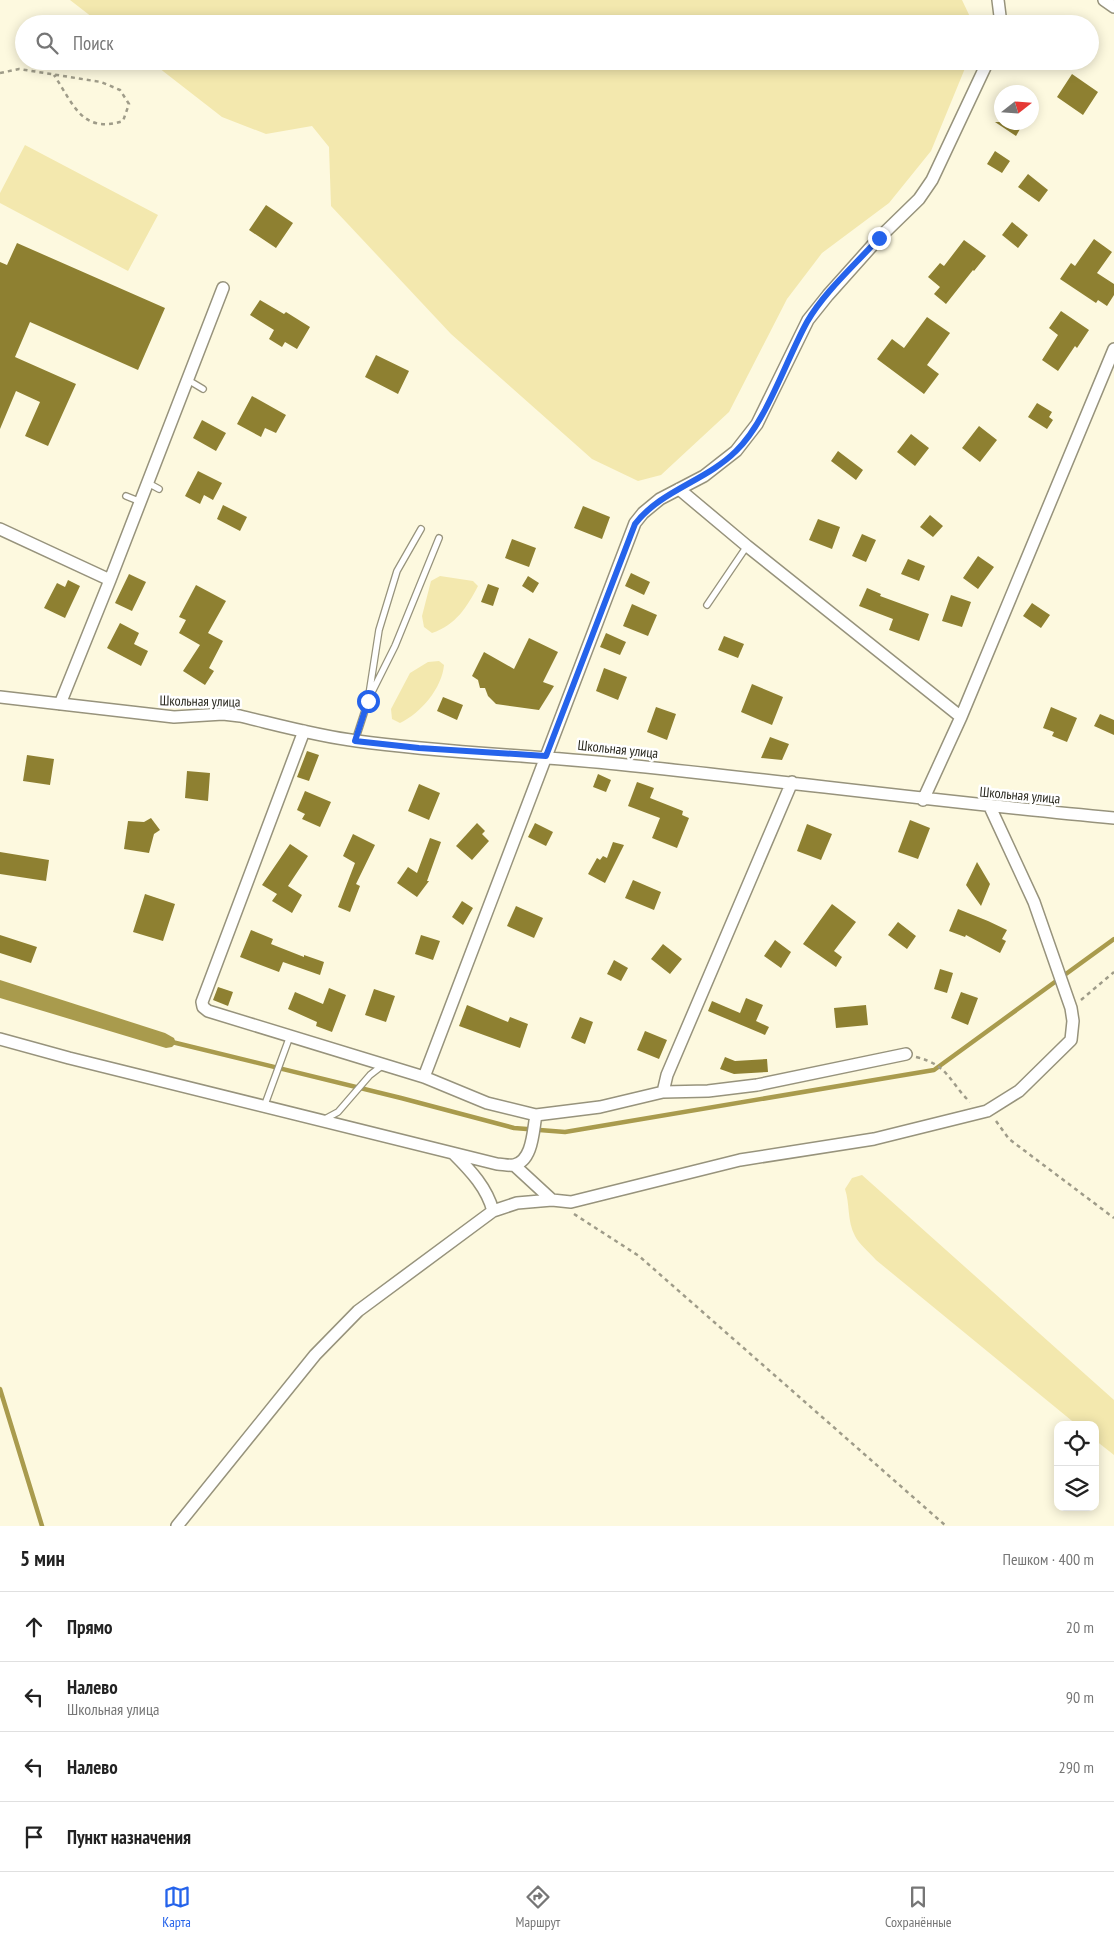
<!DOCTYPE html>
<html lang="ru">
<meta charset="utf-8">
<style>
:root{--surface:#fff;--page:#f6f6f6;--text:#222;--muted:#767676;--line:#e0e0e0;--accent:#2563eb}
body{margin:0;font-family:"PT Sans Narrow",sans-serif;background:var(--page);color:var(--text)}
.controls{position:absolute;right:15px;bottom:15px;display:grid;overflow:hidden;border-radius:10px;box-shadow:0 2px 12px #0003}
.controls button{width:45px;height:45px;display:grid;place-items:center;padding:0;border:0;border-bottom:1px solid var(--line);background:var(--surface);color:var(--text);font:25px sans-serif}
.compass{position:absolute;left:994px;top:85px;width:45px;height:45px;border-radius:50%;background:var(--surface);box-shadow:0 2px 12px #0003;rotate:73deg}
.stop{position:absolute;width:15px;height:15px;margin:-11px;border:4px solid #2563eb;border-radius:50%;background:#fff}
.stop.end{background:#2563eb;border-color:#fff;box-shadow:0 1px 5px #0008}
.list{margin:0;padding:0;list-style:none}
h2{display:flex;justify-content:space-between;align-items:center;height:65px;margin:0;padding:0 20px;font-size:21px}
h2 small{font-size:16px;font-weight:400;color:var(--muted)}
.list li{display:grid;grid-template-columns:32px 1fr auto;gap:15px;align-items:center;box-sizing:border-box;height:70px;padding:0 20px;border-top:1px solid var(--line)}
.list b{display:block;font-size:19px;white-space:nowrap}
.list p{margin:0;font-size:16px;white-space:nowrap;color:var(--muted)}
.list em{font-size:16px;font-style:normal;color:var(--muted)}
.icon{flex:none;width:28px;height:28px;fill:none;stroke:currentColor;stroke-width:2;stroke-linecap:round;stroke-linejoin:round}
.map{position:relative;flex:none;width:1114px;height:1526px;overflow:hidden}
.search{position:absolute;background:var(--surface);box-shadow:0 2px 12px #0003;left:15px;right:15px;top:15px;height:55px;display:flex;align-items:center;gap:12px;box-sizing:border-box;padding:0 18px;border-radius:28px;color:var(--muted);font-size:19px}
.sheet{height:345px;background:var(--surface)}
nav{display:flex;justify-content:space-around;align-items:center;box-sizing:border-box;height:70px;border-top:1px solid var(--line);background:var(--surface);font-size:14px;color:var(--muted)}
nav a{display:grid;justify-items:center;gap:2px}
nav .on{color:var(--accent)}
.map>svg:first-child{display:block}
.green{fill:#f3e8ae}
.water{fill:#a99b4d}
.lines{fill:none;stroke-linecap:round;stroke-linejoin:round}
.stream{stroke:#a99b4d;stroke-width:4.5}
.building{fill:#8e8031}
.service-casing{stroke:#97937c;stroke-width:8}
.minor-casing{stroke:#97937c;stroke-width:14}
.path{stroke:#9f9c89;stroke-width:2.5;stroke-dasharray:4 4;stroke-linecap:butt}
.service{stroke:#fff;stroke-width:5.5}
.minor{stroke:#fff;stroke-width:11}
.route{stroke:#2563eb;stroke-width:6}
.labels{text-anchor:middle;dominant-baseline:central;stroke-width:5;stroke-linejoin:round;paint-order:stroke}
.street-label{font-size:14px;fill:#29281e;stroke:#fff}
</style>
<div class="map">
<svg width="1114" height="1526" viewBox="0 0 1114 1526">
<rect width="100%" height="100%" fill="#fdf9df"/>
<path class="green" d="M70 0H962L972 21V24H101Z
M150 61H968L931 151 889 203 822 253 787 299 729 412 661 475 638 481 592 459 451 334 331 206 329 147 312 126 266 134 222 117Z
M25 145 158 215 128 271 0 203V193Z
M440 576 473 581 478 586C467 607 456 625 432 633L424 627 422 616 431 581Z
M439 661 444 665C442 688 421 713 400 723L392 719 391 709 410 673 428 662Z
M862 1175 1114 1400V1455L1095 1440V1425H1077L876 1260C869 1252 859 1244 855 1236 847 1221 850 1204 845 1189L852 1178Z"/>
<path class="water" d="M0 980 165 1033 174 1038 176 1043 172 1047 166 1048 0 998Z"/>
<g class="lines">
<path class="stream" d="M172 1042 401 1098 514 1128 565 1132 934 1070 1114 939
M0 1389 42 1526"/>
</g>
<path class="building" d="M1072 74 1098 92 1083 115 1057 97Z
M995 122H1024L1016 136Z
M995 151 1010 161 1002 173 987 164Z
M1028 174 1048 190 1039 202 1018 187Z
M266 205 293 223 276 248 249 230Z
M1012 222 1028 235 1018 248 1002 235Z
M1094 239 1112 252 1097 273 1114 284V295L1107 306 1098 300 1096 303 1060 279 1071 263 1075 266Z
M964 240 986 256 974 271 973 270 946 304 934 294 940 287 928 277 940 263 944 266Z
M17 243 165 308 138 370 30 322 15 357 76 384 48 446 25 436 40 402 16 391 0 429V262L7 265Z
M260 300 284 314 286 312 310 327 297 349 285 342 282 347 269 339 274 330 250 315Z
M1061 311 1089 330 1077 348 1075 346 1058 371 1042 360 1058 335 1049 328Z
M927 317 950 333 927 365 939 374 924 394 877 359 892 339 904 348Z
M376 355 409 371 398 394 365 377Z
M252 396 286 415 276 433 265 428 261 437 237 424Z
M1037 403 1052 412 1049 417 1053 420 1047 429 1028 417Z
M202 420 226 433 216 451 193 438Z
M979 426 997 440 980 462 962 448Z
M911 434 929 448 915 466 897 452Z
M838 451 863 470 856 480 831 461Z
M198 471 222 483 213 500 204 495 200 504 185 496Z
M223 505 247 517 240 531 217 519Z
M583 506 610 517 602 539 574 528Z
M930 515 943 526 933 537 920 527Z
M818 519 840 527 832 549 809 540Z
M862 534 876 540 866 562 852 556Z
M512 539 536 548 529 567 505 558Z
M978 556 994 567 978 589 963 578Z
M908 559 925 566 919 581 901 574Z
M631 573 650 582 644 595 625 586Z
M129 574 146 582 132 611 115 603Z
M528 576 539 583 533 593 522 586Z
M68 580 80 586 65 618 44 608 57 583 65 587Z
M488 584 499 588 493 606 481 602Z
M196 585 226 601 208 633 223 641 209 668 214 671 205 685 183 671 200 645 179 633 186 620 179 617Z
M867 588 881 594 880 596 929 614 919 641 889 630 893 619 859 606Z
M951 595 971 602 962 627 942 621Z
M1032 603 1050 615 1041 628 1023 616Z
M632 604 657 615 648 636 623 626Z
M120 623 139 633 134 644 148 651 141 666 107 648Z
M606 633 626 642 620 655 600 647Z
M724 636 744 644 738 658 718 650Z
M529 638 558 652 543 682 554 686 539 710 496 704 488 696 485 688H480L478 680 472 676 484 652 514 669Z
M604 668 627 677 618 700 596 691Z
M752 684 783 697 772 725 741 712Z
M443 697 463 705 457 720 437 711Z
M656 707 676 714 667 740 647 732Z
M1051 707 1077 718 1067 742 1052 736 1054 732 1043 728Z
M1100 714 1114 720V735L1094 726Z
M770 737 789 744 782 760 761 758Z
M307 751 319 755 309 781 297 777Z
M27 755 54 759 50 785 23 781Z
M187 771 210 773 208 801 185 798Z
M598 774 611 780 606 792 593 787Z
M637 782 654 788 650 798 683 811 682 815 689 818 677 848 652 838 660 818 628 806Z
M419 784 440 793 429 820 408 811Z
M305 791 331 802 320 827 302 819 305 814 297 810Z
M151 818 160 830 154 834 149 853 124 849 128 821 144 822Z
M910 820 930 828 918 859 898 852Z
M477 823 485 831 482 834 489 841 472 860 456 846Z
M535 823 553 832 546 846 528 837Z
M807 824 832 834 821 860 797 851Z
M353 834 375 845 356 884 360 886 350 912 338 907 355 863 343 856Z
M430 838 441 842 427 881H429L417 897 397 883 408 867 417 873Z
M613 842 624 845 605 883 588 874 597 858 600 860 603 856 607 858Z
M290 844 308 856 288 886 302 895 292 913 272 901 277 894 262 885Z
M0 852 49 860 46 881 0 874Z
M977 862 990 884 981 906 966 885Z
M633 880 661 892 654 910 625 898Z
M145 894 175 904 163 941 133 932Z
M462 901 473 908 463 925 452 917Z
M832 904 856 922 834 951 842 957 836 967 803 944Z
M516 906 543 918 534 938 507 926Z
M958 909 988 921 1007 930 1002 939 1006 941 1000 953 966 935 965 937 949 931Z
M898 922 916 936 907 949 888 935Z
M251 930 273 939 271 944 304 957V955L324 962 320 975 283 962 279 972 240 957Z
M0 935 37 947 31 963 0 953Z
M421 935 440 941 433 960 415 954Z
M775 940 791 952 781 968 764 956Z
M663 944 682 959 670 974 651 959Z
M614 960 628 968 621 981 607 974Z
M940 969 953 973 947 993 934 989Z
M218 987 233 992 228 1006 213 1000Z
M329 988 346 995 332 1032 316 1026 317 1022 288 1009 295 992 323 1004Z
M374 989 395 996 386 1022 365 1015Z
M961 992 978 998 968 1025 951 1018Z
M746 998 763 1005 756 1021 769 1027 765 1035 708 1011 712 1001 740 1013Z
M467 1005 508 1022 510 1017 528 1024 520 1048 459 1026Z
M866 1005 868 1025 836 1028 834 1008Z
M580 1017 593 1022 585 1044 571 1038Z
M645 1031 667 1040 659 1059 637 1050Z
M725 1057 735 1061 767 1059 768 1072 734 1074 720 1069Z"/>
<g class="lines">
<defs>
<path id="service" d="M188 380 203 389
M148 483 159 489
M126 496 141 502
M707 605 747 546
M371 694 395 646 439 538
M355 741 368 701 379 630 397 571 421 529
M264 1107 290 1036
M325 1119 338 1112 370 1075 383 1065"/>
<path id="minor" d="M998 0 1001 24
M1104 0 1114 7
M679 489 747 546 961 717
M0 529 110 580
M0 697 174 717 223 714 240 716C278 725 317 736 357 741 443 753 530 755 617 764 783 781 948 803 1114 818
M60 704 110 580 223 288
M304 731 202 1002 203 1007 208 1011 424 1077 487 1103 536 1115 600 1107 663 1092 708 1091 757 1085 906 1054
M923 800 961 717 1114 349
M0 1039 69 1058 497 1164C502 1164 509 1166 514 1165 533 1161 533 1130 536 1115
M424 1077 635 523 643 513 660 499 704 476 736 451 757 424 808 320 828 295 879 238 919 199 932 180 988 61
M663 1092 667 1075 792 782
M454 1154C471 1171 487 1188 493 1211
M514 1165 552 1200 571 1202 740 1160 874 1139 987 1111 1019 1091 1071 1040 1073 1021 1071 1008 1034 902 990 807
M177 1526 315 1355 358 1311 493 1211 517 1203 552 1200"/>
</defs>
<use href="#service" class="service-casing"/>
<use href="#minor" class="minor-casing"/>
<path class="path" d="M0 73 19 69 101 82 120 90 129 104 123 121C82 134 74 105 54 75
M1081 1000 1114 972
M916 1057C949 1065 949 1082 970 1102
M996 1121 1009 1139 1114 1218
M574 1214 639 1256 946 1526"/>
<use href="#service" class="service"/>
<use href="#minor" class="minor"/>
</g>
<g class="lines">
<path class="route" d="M368 701 355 741 419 748 546 756 635 524C661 490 706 481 736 451 767 421 786 360 807 322 824 292 856 264 879 238"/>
</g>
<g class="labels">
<g class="street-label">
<text transform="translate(200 701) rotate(1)">Школьная улица</text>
<text transform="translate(618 749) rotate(6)">Школьная улица</text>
<text transform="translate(1020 795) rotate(5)">Школьная улица</text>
</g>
</g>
</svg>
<div class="controls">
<button><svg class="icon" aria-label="locate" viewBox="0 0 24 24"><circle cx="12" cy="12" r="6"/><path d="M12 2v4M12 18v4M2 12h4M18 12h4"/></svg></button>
<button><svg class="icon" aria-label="layers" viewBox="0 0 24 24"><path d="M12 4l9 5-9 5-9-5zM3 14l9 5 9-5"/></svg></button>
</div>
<svg class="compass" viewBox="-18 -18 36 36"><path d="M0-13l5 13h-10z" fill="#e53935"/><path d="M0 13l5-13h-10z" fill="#767676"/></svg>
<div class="stop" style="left:368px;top:701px"></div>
<div class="stop end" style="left:879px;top:238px"></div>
<div class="search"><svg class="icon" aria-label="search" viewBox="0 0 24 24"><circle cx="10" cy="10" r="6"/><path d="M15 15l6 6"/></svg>Поиск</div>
</div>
<section class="sheet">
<h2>5 мин<small>Пешком · 400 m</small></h2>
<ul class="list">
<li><svg class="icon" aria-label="ahead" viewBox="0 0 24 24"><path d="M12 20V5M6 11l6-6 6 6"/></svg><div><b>Прямо</b></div><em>20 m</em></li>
<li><svg class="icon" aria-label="left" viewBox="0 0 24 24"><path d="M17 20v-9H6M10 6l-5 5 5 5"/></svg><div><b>Налево</b><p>Школьная улица</p></div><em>90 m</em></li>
<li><svg class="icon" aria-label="left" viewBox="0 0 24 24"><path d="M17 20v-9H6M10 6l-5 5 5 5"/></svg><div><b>Налево</b></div><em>290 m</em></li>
<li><svg class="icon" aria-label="arrive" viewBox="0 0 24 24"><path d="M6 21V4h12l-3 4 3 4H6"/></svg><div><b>Пункт назначения</b></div></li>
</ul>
</section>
<nav>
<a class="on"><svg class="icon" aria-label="map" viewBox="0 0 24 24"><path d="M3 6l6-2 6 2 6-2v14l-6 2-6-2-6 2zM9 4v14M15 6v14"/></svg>Карта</a>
<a><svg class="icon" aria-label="directions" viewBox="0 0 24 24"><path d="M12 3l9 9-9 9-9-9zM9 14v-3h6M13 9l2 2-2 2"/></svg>Маршрут</a>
<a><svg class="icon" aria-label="saved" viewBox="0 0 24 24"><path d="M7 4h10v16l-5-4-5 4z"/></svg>Сохранённые</a>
</nav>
